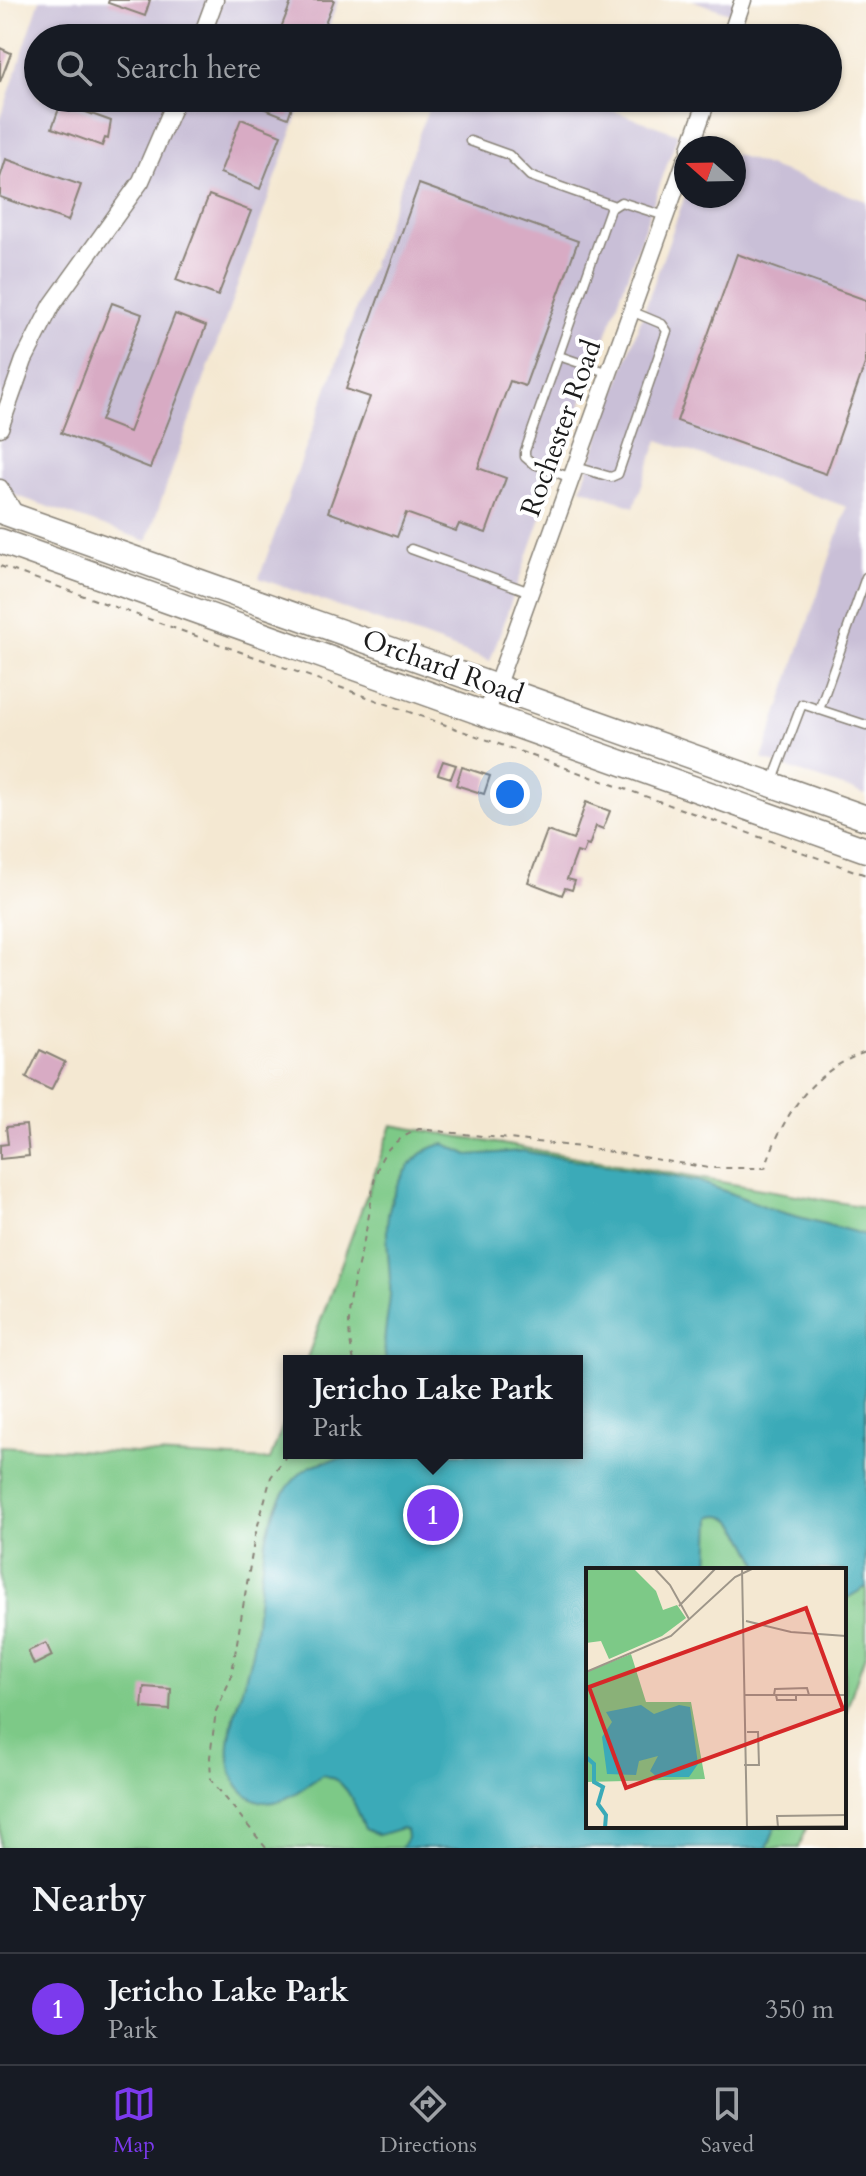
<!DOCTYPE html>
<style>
:root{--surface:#171b24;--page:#242831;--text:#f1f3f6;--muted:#9ea1a6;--line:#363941;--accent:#7c3aed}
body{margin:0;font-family:Cardo,serif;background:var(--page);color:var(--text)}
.compass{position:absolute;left:674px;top:136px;width:72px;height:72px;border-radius:50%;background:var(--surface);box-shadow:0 2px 6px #0004;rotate:290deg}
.you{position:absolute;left:510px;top:794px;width:28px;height:28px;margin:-20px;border:6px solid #fff;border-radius:50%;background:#1a73e8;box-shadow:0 0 0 12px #1a73e833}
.badge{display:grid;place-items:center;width:52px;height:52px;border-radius:50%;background:var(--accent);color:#fff;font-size:26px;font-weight:700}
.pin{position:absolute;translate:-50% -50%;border:4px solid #fff;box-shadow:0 2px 8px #0006}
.popup{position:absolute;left:283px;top:1355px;width:300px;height:104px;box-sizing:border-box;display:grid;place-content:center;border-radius:0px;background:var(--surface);filter:drop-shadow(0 2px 6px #0005);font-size:26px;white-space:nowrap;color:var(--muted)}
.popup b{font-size:30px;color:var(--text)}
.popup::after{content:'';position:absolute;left:50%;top:100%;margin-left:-16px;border:16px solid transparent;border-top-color:var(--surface)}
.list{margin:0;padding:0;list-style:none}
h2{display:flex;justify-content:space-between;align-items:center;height:104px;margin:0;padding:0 32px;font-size:34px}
h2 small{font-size:26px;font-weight:400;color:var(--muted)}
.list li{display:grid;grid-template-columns:52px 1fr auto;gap:24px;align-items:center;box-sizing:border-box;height:112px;padding:0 32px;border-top:2px solid var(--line)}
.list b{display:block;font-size:30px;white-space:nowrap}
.list p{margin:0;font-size:26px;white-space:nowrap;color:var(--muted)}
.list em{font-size:26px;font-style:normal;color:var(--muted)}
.icon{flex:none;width:44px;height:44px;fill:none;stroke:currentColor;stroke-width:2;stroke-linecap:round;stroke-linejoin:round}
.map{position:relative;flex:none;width:866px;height:1848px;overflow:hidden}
.search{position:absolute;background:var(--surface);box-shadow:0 2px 6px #0004;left:24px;right:24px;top:24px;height:88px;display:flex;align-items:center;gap:20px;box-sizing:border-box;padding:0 28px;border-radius:44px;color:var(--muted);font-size:30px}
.sheet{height:216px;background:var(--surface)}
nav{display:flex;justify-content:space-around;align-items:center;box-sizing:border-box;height:112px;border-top:2px solid var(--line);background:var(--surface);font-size:22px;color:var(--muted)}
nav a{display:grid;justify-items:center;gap:4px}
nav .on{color:var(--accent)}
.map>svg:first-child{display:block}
.industrial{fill:#c9bfd7}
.green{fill:#7dc987;stroke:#4c7252;stroke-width:2}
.water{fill:#3aaab8;stroke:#2b636a;stroke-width:2}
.building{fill:#d8abc4}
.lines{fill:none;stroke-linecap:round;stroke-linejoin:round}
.service-casing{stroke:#888277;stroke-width:11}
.minor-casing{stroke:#888277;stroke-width:19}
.primary-casing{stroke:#888277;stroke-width:27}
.path{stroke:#888277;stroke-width:2;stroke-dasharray:6 6;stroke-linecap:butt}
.service{stroke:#fff;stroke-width:8}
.minor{stroke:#fff;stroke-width:16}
.primary{stroke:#fff;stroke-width:24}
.labels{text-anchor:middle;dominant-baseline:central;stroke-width:8;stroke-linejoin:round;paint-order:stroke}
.street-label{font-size:28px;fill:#1c1c1c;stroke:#fff}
.inset-river{fill:none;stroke:#3aaab8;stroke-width:4}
.inset-road{fill:none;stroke:#9e9689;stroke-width:2}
.view{fill:#d62828;fill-opacity:0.15;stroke:#d62828;stroke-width:4}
.inset-edge{fill:none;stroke:#1c1c1c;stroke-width:4}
</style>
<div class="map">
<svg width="866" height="1848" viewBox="0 0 866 1848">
<rect width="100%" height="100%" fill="#fff"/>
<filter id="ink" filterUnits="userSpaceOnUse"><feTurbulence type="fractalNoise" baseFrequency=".0125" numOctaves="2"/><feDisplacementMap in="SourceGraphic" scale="16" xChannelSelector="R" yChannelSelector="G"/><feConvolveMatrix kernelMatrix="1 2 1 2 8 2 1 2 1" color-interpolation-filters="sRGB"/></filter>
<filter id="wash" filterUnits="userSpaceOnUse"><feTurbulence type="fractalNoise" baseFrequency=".006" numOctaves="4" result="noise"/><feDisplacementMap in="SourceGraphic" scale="32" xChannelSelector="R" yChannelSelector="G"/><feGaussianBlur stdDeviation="1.8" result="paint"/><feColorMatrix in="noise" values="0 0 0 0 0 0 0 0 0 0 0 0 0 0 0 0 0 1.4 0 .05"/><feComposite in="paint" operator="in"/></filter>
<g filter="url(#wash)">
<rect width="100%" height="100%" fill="#f4e8d2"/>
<path class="industrial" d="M40 0H338L325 38H38V98H304L147 541 0 490V120Z
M692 0H737L732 14Z
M432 98H578L678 134 490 661 259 578Z
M734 154 866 201V795L762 759 847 507 658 440 634 507 581 488 686 193V196H734Z"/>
<path class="green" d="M392 1125 866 1207V1652L844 1717V1570H588V1826H807L799 1848H0V1446L270 1460 289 1409V1453H577V1361H306Z"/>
<path class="water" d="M445 1144 469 1155 522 1151 698 1181 777 1211 866 1235V1587L844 1600V1570H763C750 1555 737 1504 711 1517L709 1570H588V1826H776L767 1848H401L407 1838 406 1830 402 1828 379 1835 365 1829C356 1808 348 1778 322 1775 299 1790 274 1816 246 1794 208 1762 243 1696 251 1656 264 1598 252 1515 302 1472 319 1457 346 1461 366 1453H577V1361H386C381 1337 389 1317 390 1293 391 1270 386 1247 387 1224 389 1193 411 1148 445 1144Z"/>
<g id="blocks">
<path class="building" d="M109 0H150L145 16 108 3Z
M292 0H334L319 38H308L281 28Z
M97 30 118 38H94Z
M0 48 11 53 0 82Z
M96 98H114L112 104Z
M247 98H295L288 118 245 101Z
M61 103 111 121 108 139 105 138 102 146 52 128Z
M241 119 281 135 260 189 220 173Z
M6 159 81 185 68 221 0 197V178Z
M419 184 578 241 525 386 510 381 478 468 506 478 486 533 459 524 456 531 406 513 397 537 328 512 370 397 346 389Z
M209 195 251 211 218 296 176 280Z
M737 254 866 300V361L826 474 677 421Z
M112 303 142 314 101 421 129 432 175 314 206 326 150 468 61 433Z
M443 761 456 765 451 778 438 774Z
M462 767 490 776 484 794 456 785Z
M586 802 610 811 603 829 596 826 589 846 586 845 583 854 577 852 567 879 575 881 572 890 565 888 562 895 528 882 547 831 573 840Z
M40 1050 65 1062 51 1090 26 1078Z
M26 1125 29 1156 0 1159V1145L8 1144 6 1127Z
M46 1643 52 1656 34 1665 28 1651Z
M144 1687 171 1689 170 1710 142 1708Z"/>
</g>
</g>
<g filter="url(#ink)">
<use href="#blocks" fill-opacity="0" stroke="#888277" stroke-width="2"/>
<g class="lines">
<defs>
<path id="service" d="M470 141 509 155 530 176 612 205
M559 356 609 373
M576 467 611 477 618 474 667 331 662 324 631 311
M571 478 532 463 525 457V451L610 209 621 202 665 216
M411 549 530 592
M819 710 866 577
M772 783 802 704 866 725"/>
<path id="minor" d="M201 38 215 0
M730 38 743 0
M690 148 708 98
M0 428 24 360 52 305 141 181 177 98
M0 488 17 517
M486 715 686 159"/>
<path id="primary" d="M0 511 866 818
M0 541 866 850"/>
</defs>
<use href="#service" class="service-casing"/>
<use href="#minor" class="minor-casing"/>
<use href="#primary" class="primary-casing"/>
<path class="path" d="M0 566 866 875
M354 1361C340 1306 359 1273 368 1220 372 1202 372 1182 379 1165 386 1145 402 1137 419 1129L581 1147 709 1168H765C783 1115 811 1071 866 1052
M266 1848 211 1780 210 1757 216 1711 231 1678 255 1536 271 1477 289 1452"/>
<use href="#service" class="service"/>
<use href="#minor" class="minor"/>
<use href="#primary" class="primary"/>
</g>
</g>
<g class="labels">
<g class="street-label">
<text transform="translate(561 428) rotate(-70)">Rochester Road</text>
<text transform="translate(443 667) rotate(20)">Orchard Road</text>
</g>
</g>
<g transform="translate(586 1568)">
<rect width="260" height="260" fill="#f4e8d2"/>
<path d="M0 0H47L70 23 77 42 91 37 100 50 76 68 23 91 15 73 0 75ZM45 86 60 134H105L119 211 0 214V104Z" fill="#7dc987"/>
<path d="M55 137 68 146 93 137 104 139 112 196 103 209H71L64 203 72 188 53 193 50 207 21 206 16 169 26 154 20 144Z" fill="#3aaab8"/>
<path class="inset-river" d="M0 189 8 196V214L17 219 12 236 20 247 19 260"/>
<path class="inset-road" d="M68 0 84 17 103 51M156 0 161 260M93 38 130 0M160 53 205 64 260 68M0 104 85 68 149 9 168 0M158 127H260M188 127 189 121 221 120 223 127M190 127 191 132H210V127M158 197H173L172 164H161M158 259 260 258M192 259 191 248 260 247"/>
<path class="view" d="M220 40 257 141 40 220 3 119Z"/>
<rect width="260" height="260" class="inset-edge"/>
</g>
</svg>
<svg class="compass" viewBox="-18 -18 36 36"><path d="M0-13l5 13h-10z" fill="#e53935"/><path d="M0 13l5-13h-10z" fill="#9ea1a6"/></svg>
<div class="you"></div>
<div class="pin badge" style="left:433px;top:1515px">1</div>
<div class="popup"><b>Jericho Lake Park</b>Park</div>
<div class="search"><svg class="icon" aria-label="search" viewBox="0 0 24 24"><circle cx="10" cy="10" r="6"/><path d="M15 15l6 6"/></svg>Search here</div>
</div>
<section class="sheet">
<h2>Nearby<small></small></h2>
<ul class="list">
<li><span class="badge">1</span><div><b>Jericho Lake Park</b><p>Park</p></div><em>350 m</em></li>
</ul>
</section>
<nav>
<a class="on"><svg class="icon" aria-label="map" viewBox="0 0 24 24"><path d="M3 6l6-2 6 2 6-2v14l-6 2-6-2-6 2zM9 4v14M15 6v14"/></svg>Map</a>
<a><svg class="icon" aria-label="directions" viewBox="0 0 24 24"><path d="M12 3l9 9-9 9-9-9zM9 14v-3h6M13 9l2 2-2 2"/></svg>Directions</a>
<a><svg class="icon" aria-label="saved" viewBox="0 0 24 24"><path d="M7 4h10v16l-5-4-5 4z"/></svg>Saved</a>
</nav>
